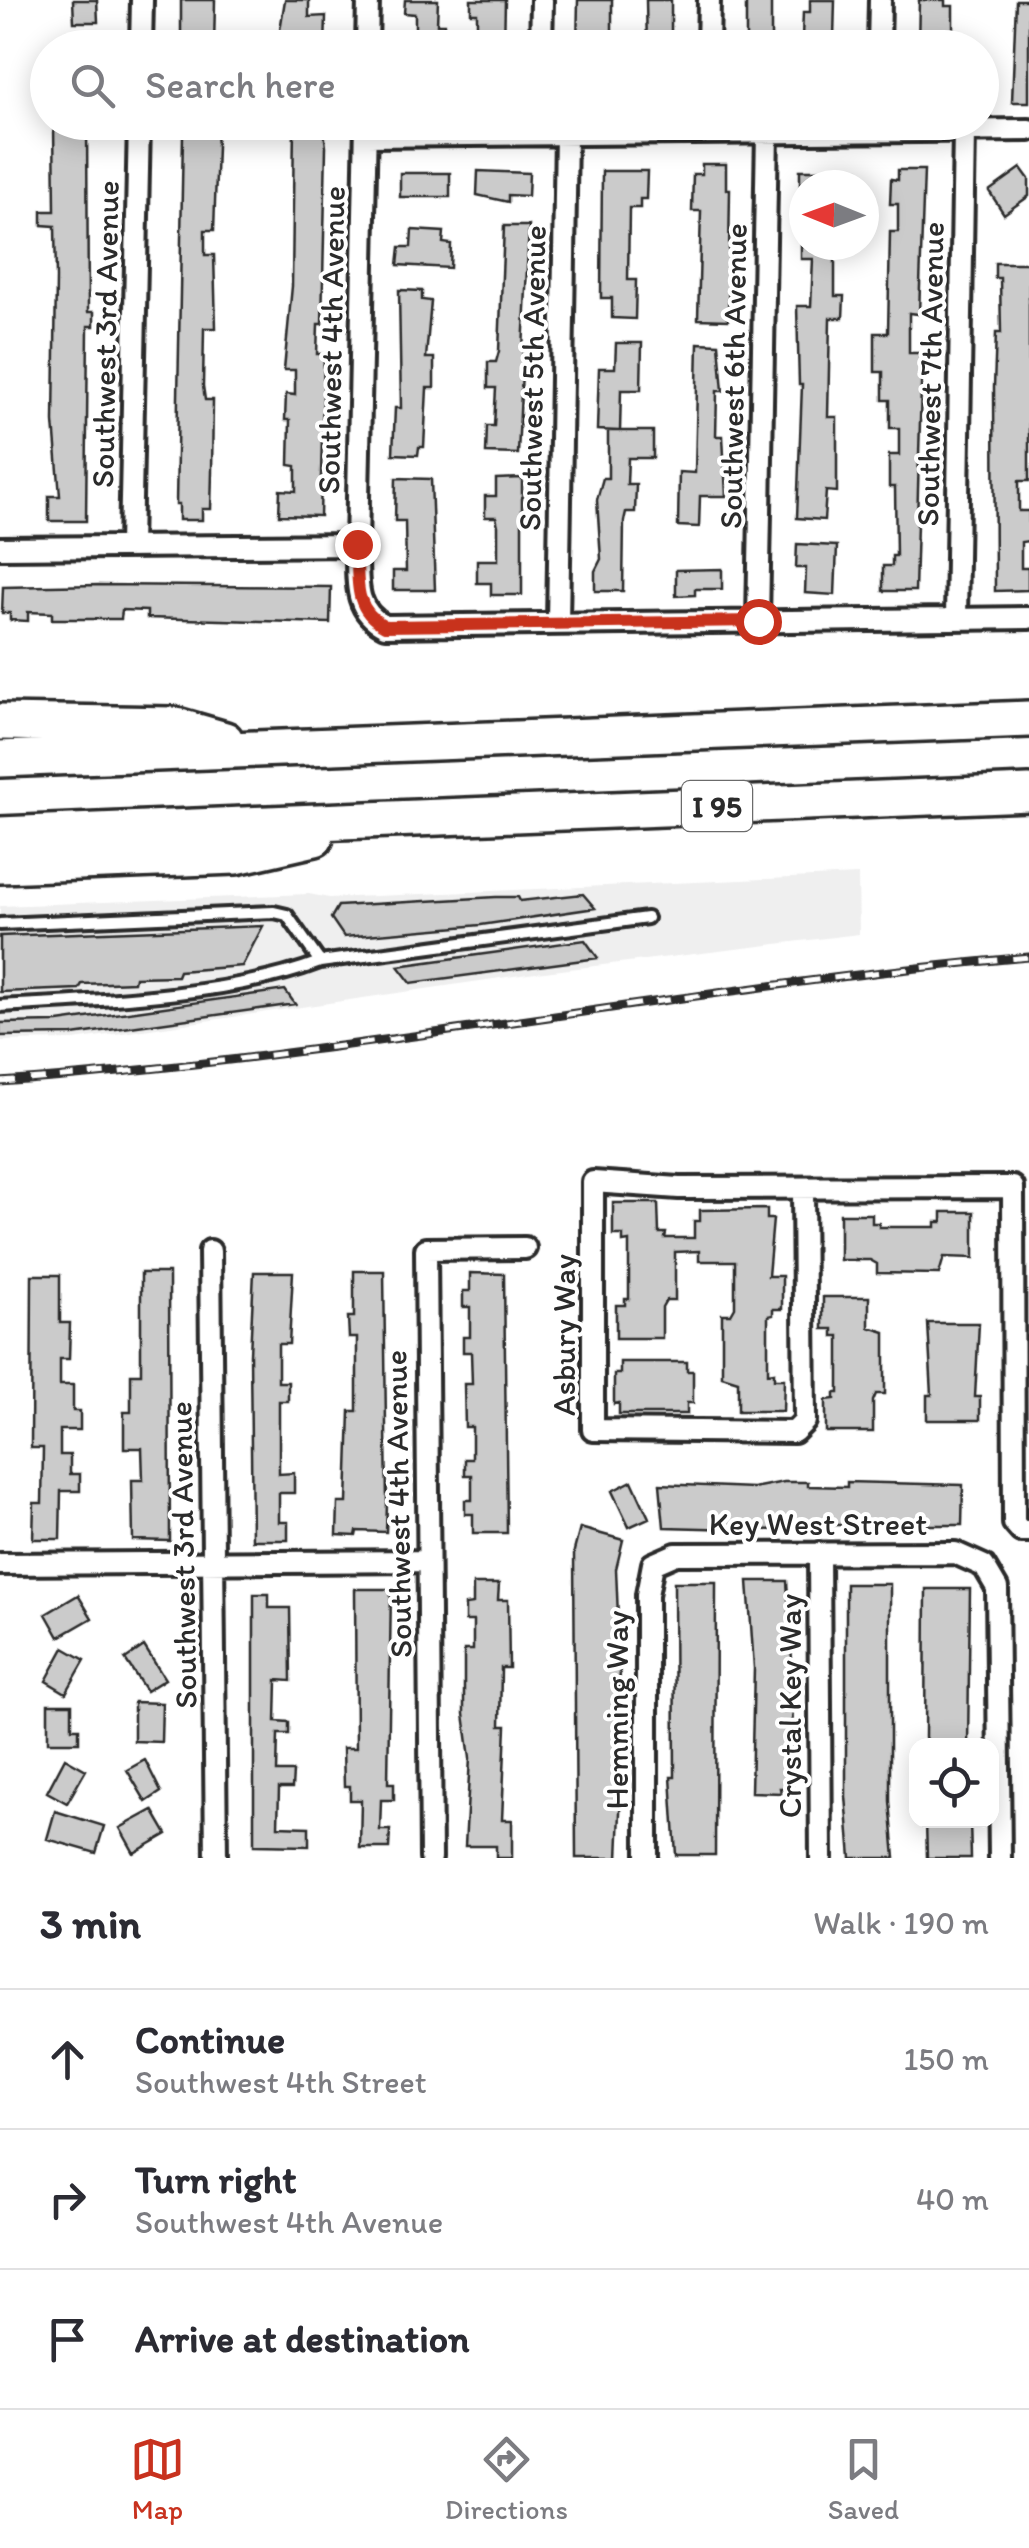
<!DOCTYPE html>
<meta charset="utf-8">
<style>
:root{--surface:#fff;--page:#f7f7f7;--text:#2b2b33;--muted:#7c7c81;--line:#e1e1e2;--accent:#c8321e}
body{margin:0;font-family:Itim,sans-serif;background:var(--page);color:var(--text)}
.controls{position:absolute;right:30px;bottom:30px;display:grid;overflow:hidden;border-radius:20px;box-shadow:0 5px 25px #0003}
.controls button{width:90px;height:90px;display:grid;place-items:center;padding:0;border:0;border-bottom:2px solid var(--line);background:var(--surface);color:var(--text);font:50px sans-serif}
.compass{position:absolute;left:789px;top:170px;width:90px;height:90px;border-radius:50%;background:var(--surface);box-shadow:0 5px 25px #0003;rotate:271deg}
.stop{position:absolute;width:30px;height:30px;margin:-22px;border:8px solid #c8321e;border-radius:50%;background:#fff}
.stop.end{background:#c8321e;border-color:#fff;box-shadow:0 2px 10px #0008}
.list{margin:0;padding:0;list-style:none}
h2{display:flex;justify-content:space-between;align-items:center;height:130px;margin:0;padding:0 40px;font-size:42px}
h2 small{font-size:32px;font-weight:400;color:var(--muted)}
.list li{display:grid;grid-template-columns:65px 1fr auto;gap:30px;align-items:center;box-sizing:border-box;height:140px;padding:0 40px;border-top:2px solid var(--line)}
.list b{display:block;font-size:38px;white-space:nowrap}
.list p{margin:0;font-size:32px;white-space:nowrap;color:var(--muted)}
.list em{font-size:32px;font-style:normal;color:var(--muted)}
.icon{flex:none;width:55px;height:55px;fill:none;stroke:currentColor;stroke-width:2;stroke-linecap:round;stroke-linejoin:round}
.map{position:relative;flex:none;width:1029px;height:1858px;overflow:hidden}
.search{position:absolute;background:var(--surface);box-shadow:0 5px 25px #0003;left:30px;right:30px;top:30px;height:110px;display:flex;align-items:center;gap:25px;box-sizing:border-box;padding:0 35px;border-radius:55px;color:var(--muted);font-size:38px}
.sheet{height:550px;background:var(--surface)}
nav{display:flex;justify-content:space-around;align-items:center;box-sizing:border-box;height:140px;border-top:2px solid var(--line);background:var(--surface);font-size:28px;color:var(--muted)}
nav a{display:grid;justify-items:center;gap:5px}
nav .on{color:var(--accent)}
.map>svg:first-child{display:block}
.built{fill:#efefef}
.building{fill:#cbcbcb;stroke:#2b2b2b;stroke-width:2.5}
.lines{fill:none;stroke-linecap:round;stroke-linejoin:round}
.service-casing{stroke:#2b2b2b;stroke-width:18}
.minor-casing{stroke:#2b2b2b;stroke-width:28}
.motorway-casing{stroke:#2b2b2b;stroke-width:42}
.service{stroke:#fff;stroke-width:10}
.minor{stroke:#fff;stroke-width:20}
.motorway{stroke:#fff;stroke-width:35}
.rail-casing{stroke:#2b2b2b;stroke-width:9}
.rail{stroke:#fff;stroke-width:5;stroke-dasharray:15;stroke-linecap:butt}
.route{stroke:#c8321e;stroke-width:12}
.labels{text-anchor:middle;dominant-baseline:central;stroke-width:8;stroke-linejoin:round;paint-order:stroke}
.shield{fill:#fff;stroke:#6b6b6b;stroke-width:2.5}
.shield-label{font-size:30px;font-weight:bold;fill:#2b2b2b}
.street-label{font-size:32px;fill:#2b2b2b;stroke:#fff}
</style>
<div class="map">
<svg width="1029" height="1858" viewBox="0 0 1029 1858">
<rect width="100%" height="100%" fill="#fff"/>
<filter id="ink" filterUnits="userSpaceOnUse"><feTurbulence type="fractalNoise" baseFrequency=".01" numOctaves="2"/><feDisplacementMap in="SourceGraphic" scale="20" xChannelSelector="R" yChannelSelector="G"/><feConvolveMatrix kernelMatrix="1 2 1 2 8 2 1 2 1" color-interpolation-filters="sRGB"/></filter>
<g filter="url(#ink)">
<path class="built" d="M858 875 859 934 528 974 74 1040 0 1041V906L309 894 329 898Z"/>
<path class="building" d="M73 0H97L98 22H74Z
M181 0H215L214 48H181Z
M285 0H309V17L326 16 325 48H291V36H279Z
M405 0H438L437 24H444V44L415 48V14L404 13Z
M471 0H505L504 48H477V13H471Z
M578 0H612V48H577Z
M646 0H671V48H647Z
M746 0H771V40L746 41Z
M810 0H835L834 38H802L803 12H810Z
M919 0H945V6H953V48H918Z
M1016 0H1029V102H1012Z
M54 122H87L88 312H94V326H88L86 521H49V496H60L54 422 56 278 55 226 42 225V211H55Z
M180 122H215L217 146 214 230H205V255H214L216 328H204L203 386 205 400H213L212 472 211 509H202V520H179V504H176L183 135Z
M294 122H323L326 147 322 324H318L317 354H324L320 516 279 515 280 490 296 491V466L289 465 290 420H285L286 394 295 395V370H284L292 286Z
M702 164H726V189H730L728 320 698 319 701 211H692L693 174H702Z
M1021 168 1029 179V196L1004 214 989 191Z
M800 170H858V185H800Z
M898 170H924L919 314 909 313V353H922L915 591H883V566H892V556H896L895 487H889V455H899V428H890V400H883V372H875V333H888L890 232H898V204H890L891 179 898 180Z
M478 171 529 173 528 196 508 195V202L477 195Z
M602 171H647L646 199H640V208H629L628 280H636L635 319 612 318V298H601Z
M400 173H450V197H400Z
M504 226H529L518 454 486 453 487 426H494L496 388H488V362H496L499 351Z
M412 230 444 232 443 243 451 244 450 268 398 265 400 247H411Z
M801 245H835V296H844L843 318H830L828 417H837V492L826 491 824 520 797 518 802 385H799L797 306H811L813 259H801Z
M995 263H1029V481H1019V511H1029V541L1021 542V568H1028V590L995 591 994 387 996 333H1001L1000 278H995Z
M399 290 422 291V300L431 301 426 358H434V388H427L424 447H419L418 455 393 454 395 408H401Z
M616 343H642L641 390H621L620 431H653V458H628L627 484H636L635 512H626L624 521 623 591H595V571L601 559 597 500 603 478H608V431H619L597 430 599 368H615Z
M698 343 719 344 723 391H717L716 436H723L726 496H700L699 527 678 526 679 472 695 473Z
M396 478 431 479 435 590H393V571H406L405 521H395Z
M522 478V595H491V583H477V560H498V526L496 517H485V496H496V479Z
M797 544 837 546 835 595 805 593 806 568H796Z
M722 569V589H695V595L676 596V570Z
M99 585 331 587 330 623 147 618V611L122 610 121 619H52V613L28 612V621L10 620V613H2L3 587Z
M583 894 595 908 481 925 344 937 331 918 338 906 496 897H518L520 901Z
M263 926 242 966 179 971 177 976 135 977 134 982 82 984 79 989 0 992V936Z
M585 940 598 958 411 983 398 966Z
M285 990 295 1004 73 1035 0 1036V1023L58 1022Z
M613 1203H658L659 1233H666L665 1238H694V1221H700V1210L767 1209V1219H773L768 1276H782V1309H773V1315L768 1316V1373L774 1372V1379H784L783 1411H738V1381L722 1376V1314H731L735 1307V1261H699V1251L675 1252V1300H666L662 1307V1338H616V1305H625V1299H629V1241L623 1242V1235H613Z
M942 1212H974V1258L944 1257 939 1274 877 1273V1264L870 1260H840V1214H872V1223H879V1227H936V1222H942Z
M354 1271H384L387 1504 386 1532 357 1531 356 1536 337 1535 338 1503H347L350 1411H357V1338H349L348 1317H354Z
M254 1272H293L289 1344H278V1382H288V1401H279V1474L294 1473V1493H279V1522H288V1540H252L250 1354Z
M141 1273H169L170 1541 133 1540 132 1480H143L142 1448H124V1412H131V1374H141Z
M470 1273 504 1274 507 1533H473V1514H465V1500H472V1475H465V1459H472V1427H465L464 1384H472L471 1352H463V1337H470V1307H463V1291H470Z
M32 1275H60V1323H70L69 1359H60V1385H73V1411H80V1430H60V1455H70V1474H80V1491H61L60 1539H33L34 1503H42L43 1448H31Z
M823 1297H869V1327L885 1332V1394H876L873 1401V1432H826V1400L835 1399V1393H839V1336H833V1329H823Z
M928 1323H979L975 1397H980V1420H927V1395H932Z
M620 1362H687V1371H693V1403H687V1414H619V1403L614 1404V1374H620Z
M632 1481 649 1518 629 1527 612 1491Z
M784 1482H808V1486L847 1487V1482L963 1485 962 1525H778V1530L664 1527 660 1484 753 1488Z
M580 1528 623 1540 616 1569 620 1664 618 1766H622L618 1858H576L574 1551Z
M748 1581H787L793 1676 792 1788H780L781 1793 751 1792 754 1668Z
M674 1582H716L715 1855H676L671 1777H675Z
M473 1584H499L498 1600H508L509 1668H501L500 1726H506L502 1820H512V1858H496V1846H465L470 1758 464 1714V1650H473V1621H465V1605L473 1604Z
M846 1584H890V1801L895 1858H851L846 1796Z
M355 1589H391L388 1783H394V1800H381L380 1830H390L389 1848H360L361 1800H350V1786H344L343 1748H356Z
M926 1589H970L968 1746H928L925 1738Z
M254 1594H269V1608H290L291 1681 277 1680 276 1721 289 1722V1734H278L277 1772H293L292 1788H279L278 1826 309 1827V1846L254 1845Z
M78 1595 92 1618 59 1637 46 1614Z
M144 1646 165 1679 146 1691 125 1659Z
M64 1648 85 1660 66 1693 46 1681Z
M134 1702 162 1703 161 1742 134 1741Z
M48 1704H72V1728H79V1742H48Z
M65 1758 86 1770 67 1803 47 1792Z
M145 1760 161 1792 146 1802 127 1770Z
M153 1810 167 1834 134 1853 120 1828Z
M55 1811 104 1826 96 1853 47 1839Z
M926 1820H970L971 1858H927Z"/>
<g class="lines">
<defs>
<path id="service" d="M0 924 274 912 287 915 320 962
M0 1006C95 1001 232 996 320 962L647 918"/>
<path id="minor" d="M141 48 142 0
M367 48 368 0
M541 48 542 0
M708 48 709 0
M879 48 880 0
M366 122 357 545C358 578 352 610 385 626L1029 618
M366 136 1029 130
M130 546 139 122
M0 548 357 545
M956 619 964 131
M758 621 767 132
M558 623 566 134
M803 1189 805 1421 794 1432 593 1430V1182L679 1188 1013 1187 1014 1523 1021 1531H1029
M210 1251 216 1858
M819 1553 821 1858
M0 1564 428 1561
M431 1858 426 1249 525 1248
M647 1858V1595L653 1564 676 1554 955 1553 984 1566 997 1588 1000 1858"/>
<path id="motorway" d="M0 722 173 725 225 740
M0 759 1029 719
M0 835 1029 793
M0 865 236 856 315 838"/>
</defs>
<use href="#service" class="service-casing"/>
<use href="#minor" class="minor-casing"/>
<use href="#motorway" class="motorway-casing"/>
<use href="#service" class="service"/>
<use href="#minor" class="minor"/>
<use href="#motorway" class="motorway"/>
<defs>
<path id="rail" d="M0 1082C345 1058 685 987 1029 957"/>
</defs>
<use href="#rail" class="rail-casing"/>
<use href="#rail" class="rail"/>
</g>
</g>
<g class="lines" filter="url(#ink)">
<path class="route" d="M357 544C358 578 352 610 385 626L758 621"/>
</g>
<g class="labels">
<rect class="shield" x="682" y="781" width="70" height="50" rx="8"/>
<g class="shield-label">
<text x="717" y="806">I 95</text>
</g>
<g class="street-label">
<text transform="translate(105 334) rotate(-89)">Southwest 3rd Avenue</text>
<text transform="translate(331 340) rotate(-89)">Southwest 4th Avenue</text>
<text transform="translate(930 374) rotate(-89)">Southwest 7th Avenue</text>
<text transform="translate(733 376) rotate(-89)">Southwest 6th Avenue</text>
<text transform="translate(532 378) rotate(-89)">Southwest 5th Avenue</text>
<text transform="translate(564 1335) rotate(-90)">Asbury Way</text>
<text transform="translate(398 1504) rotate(-91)">Southwest 4th Avenue</text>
<text x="818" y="1524">Key West Street</text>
<text transform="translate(183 1555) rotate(-91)">Southwest 3rd Avenue</text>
<text transform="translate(790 1706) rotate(-90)">Crystal Key Way</text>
<text transform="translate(617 1710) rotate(-90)">Hemming Way</text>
</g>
</g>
</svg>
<div class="controls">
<button><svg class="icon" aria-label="locate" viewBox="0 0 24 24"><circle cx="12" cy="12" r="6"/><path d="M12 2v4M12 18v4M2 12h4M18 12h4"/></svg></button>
</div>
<svg class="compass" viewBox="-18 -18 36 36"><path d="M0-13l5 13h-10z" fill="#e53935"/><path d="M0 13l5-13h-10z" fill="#7c7c81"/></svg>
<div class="stop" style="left:758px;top:621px"></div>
<div class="stop end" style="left:357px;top:544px"></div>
<div class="search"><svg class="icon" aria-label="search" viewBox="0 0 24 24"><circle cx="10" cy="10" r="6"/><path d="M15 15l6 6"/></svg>Search here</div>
</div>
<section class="sheet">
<h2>3 min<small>Walk · 190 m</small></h2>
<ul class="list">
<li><svg class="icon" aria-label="ahead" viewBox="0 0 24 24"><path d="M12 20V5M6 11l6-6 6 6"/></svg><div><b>Continue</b><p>Southwest 4th Street</p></div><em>150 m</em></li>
<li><svg class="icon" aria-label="right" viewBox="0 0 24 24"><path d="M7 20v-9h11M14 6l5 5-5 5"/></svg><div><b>Turn right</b><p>Southwest 4th Avenue</p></div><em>40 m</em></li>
<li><svg class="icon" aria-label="arrive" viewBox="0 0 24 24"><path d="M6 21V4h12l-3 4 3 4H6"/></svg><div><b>Arrive at destination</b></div></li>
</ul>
</section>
<nav>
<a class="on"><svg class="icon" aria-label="map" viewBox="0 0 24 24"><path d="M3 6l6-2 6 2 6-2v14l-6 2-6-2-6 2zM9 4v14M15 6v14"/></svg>Map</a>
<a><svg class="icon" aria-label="directions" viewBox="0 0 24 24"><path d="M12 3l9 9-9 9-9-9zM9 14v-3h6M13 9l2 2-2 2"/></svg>Directions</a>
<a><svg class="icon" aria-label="saved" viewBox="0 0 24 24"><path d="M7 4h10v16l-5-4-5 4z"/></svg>Saved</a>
</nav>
